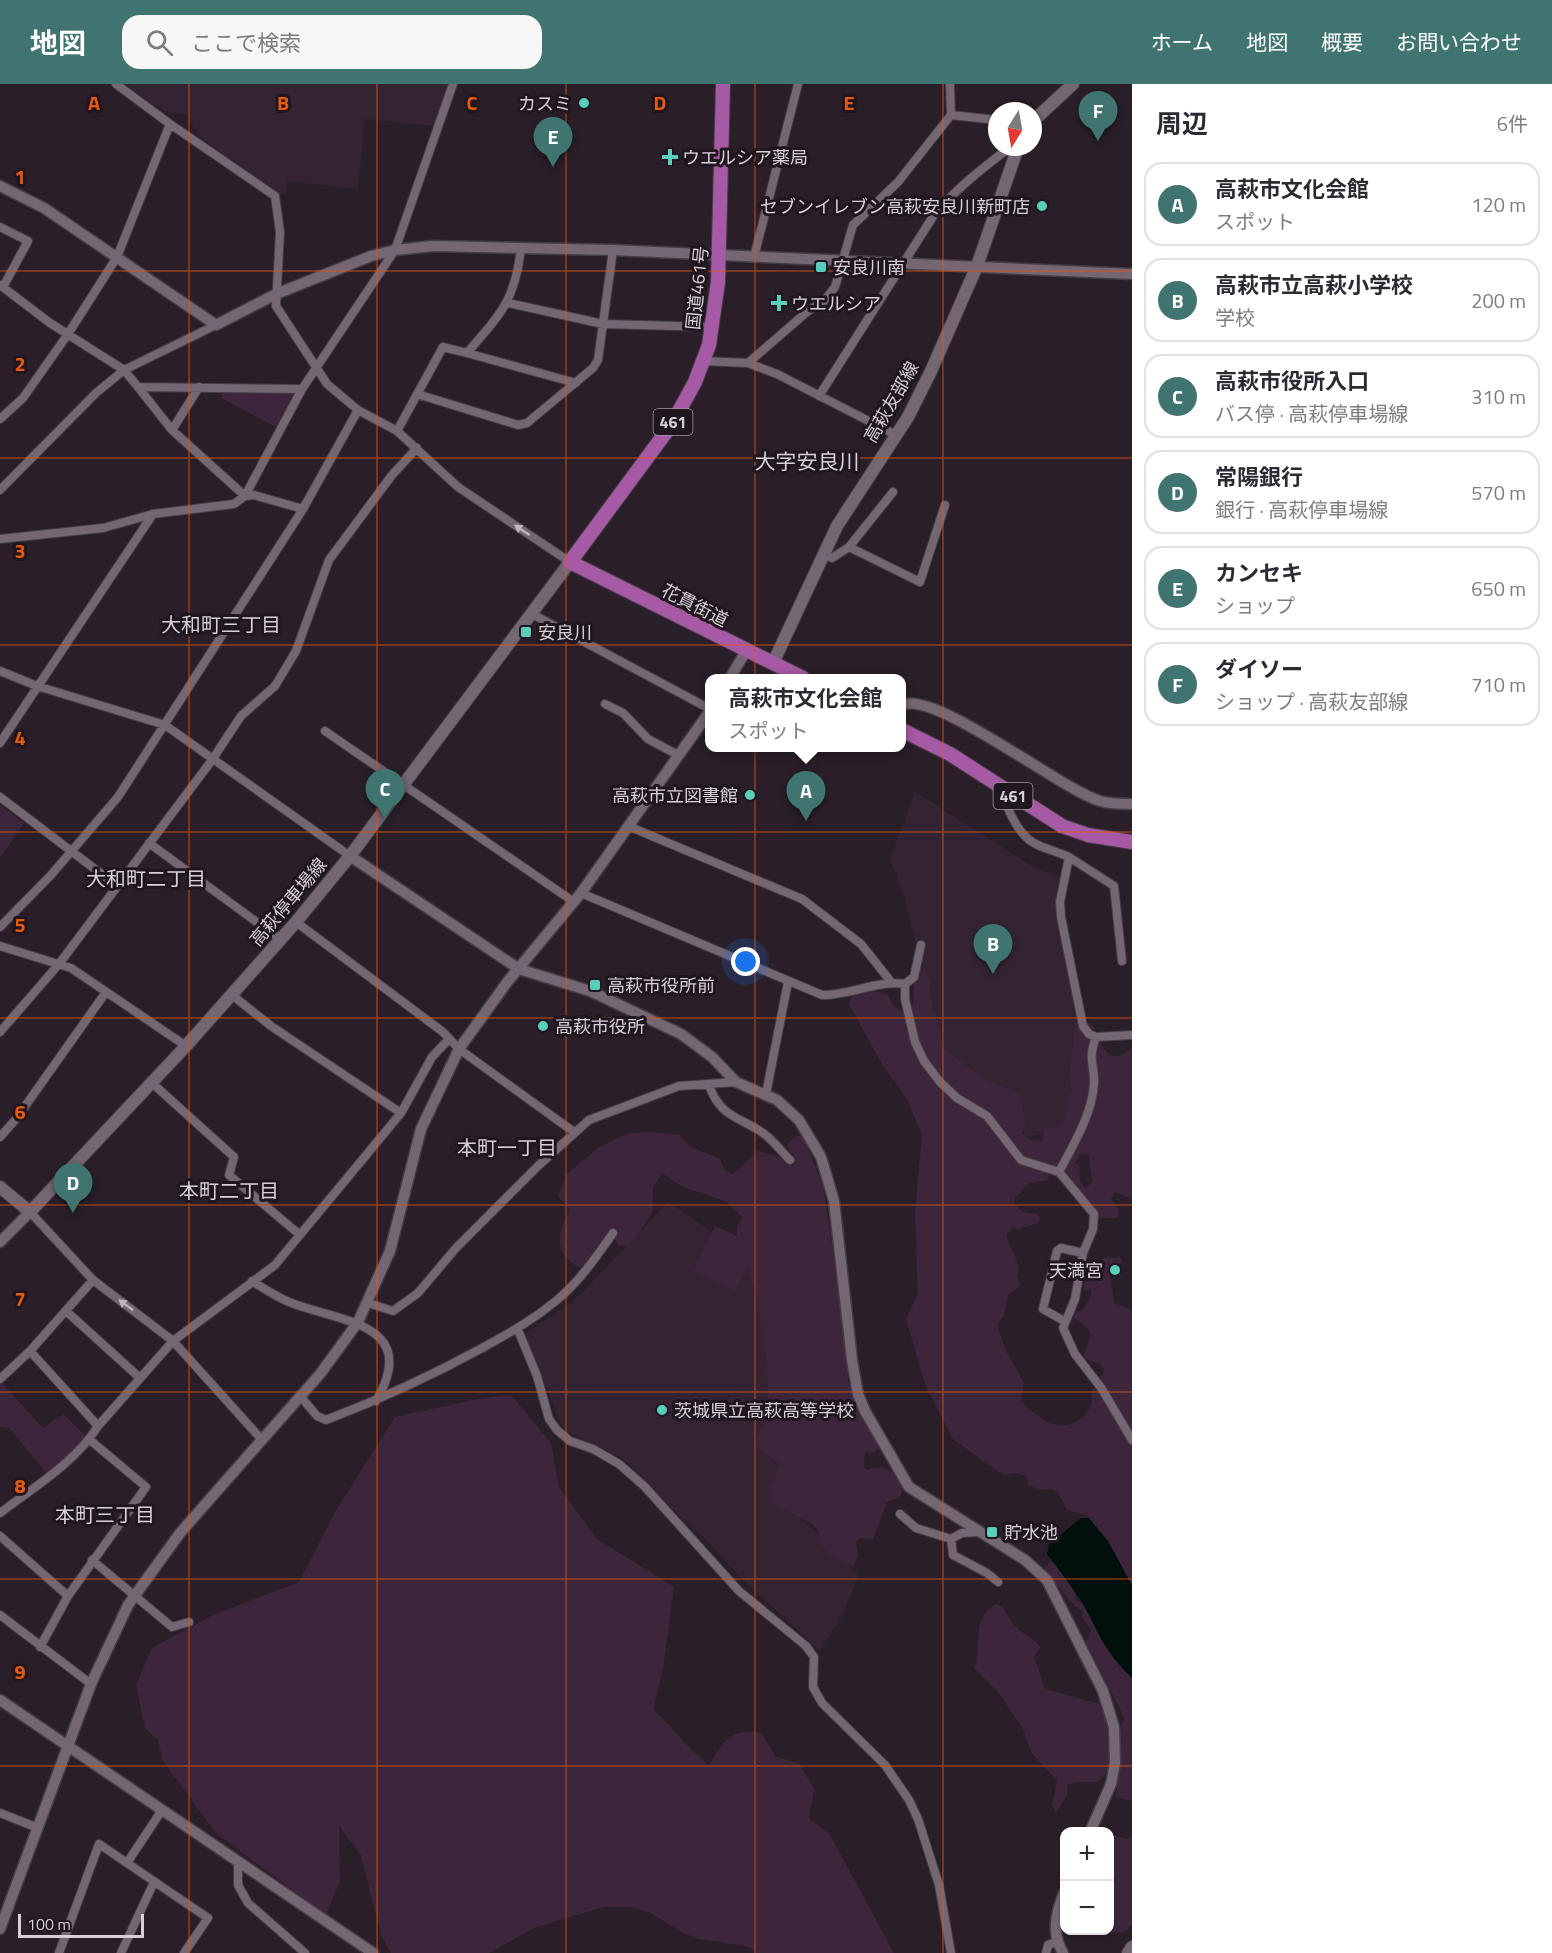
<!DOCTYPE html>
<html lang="ja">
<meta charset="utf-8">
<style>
:root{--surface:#fff;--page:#f7f7f7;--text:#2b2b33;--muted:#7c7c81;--line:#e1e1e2;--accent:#407471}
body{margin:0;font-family:"Titillium Web","Noto Sans JP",sans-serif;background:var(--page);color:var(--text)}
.controls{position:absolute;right:18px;bottom:18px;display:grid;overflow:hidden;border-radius:12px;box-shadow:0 2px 4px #0004}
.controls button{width:54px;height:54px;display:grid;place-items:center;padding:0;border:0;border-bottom:2px solid var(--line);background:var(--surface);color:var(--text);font:30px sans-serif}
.compass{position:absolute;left:988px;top:18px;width:54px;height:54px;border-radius:50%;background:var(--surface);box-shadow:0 2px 4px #0004;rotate:191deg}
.scale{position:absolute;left:18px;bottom:15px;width:126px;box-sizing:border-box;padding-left:6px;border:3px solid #d8d0d7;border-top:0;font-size:16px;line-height:21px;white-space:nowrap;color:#d8d0d7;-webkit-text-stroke:4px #201620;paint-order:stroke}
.you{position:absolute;left:746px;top:878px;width:21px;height:21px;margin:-15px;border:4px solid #fff;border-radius:50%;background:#1a73e8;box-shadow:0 0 0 9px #1a73e833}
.badge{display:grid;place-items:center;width:39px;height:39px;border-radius:50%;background:var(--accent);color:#fff;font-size:20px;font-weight:700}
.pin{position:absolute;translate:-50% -50px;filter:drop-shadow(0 2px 3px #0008)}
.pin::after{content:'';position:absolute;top:32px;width:21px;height:18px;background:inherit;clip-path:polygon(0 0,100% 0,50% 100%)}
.popup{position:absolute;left:705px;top:590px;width:201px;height:78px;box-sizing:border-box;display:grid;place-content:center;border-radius:12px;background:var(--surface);filter:drop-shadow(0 2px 4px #0005);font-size:20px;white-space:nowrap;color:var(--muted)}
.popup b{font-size:22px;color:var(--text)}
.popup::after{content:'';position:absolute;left:50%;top:100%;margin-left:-12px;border:12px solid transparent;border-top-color:var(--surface)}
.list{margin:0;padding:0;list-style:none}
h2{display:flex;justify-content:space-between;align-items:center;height:78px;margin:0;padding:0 24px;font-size:26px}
h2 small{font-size:20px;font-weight:400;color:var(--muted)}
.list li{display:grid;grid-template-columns:39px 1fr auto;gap:18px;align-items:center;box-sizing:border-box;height:84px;margin:0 12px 12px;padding:0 12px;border:2px solid var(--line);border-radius:18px}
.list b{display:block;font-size:22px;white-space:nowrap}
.list p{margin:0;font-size:20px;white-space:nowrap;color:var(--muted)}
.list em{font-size:20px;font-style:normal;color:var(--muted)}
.icon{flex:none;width:33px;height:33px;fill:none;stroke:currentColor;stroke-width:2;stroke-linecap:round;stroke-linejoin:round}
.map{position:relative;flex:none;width:1132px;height:1869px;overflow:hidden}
header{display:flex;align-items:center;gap:36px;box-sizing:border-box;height:84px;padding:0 30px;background:var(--accent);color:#fff}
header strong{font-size:28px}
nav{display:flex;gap:33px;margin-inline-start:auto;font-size:21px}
.search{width:420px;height:54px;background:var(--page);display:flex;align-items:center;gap:15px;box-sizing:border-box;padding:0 21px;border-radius:18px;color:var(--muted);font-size:22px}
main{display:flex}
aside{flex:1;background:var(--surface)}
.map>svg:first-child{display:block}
.built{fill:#342433}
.green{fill:#3d263c;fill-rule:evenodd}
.water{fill:#01100d}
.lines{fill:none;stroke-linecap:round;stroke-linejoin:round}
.minor-casing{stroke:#453d45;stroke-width:10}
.tertiary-casing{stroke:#453d45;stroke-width:13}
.secondary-casing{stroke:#453d45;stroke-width:14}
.trunk-casing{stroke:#453d45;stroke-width:16}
.minor{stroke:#746673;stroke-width:8}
.tertiary{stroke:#746673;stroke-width:10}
.secondary{stroke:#746673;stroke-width:12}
.trunk{stroke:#a659a4;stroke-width:14}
.oneway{fill:#bfb6be}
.grid{fill:none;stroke:#e8590c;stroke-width:1.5;stroke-opacity:0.55}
.poi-dot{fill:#5acebc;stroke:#201620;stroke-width:2}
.labels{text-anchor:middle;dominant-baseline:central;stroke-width:6;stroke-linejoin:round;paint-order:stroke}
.shield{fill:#201620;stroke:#a198a0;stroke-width:1.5}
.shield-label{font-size:16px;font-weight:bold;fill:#d8d0d7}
.poi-label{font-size:18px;fill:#d8d0d7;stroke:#201620;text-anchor:start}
.street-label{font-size:18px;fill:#d8d0d7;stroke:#201620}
.neighbourhood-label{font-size:20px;fill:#d8d0d7;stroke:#201620}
.quarter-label{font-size:21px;fill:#d8d0d7;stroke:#201620}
.grid-label{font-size:20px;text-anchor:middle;font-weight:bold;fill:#e8590c;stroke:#201620;stroke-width:6;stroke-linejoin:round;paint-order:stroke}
</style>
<header>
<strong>地図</strong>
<div class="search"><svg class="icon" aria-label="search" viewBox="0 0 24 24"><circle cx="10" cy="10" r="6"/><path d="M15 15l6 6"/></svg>ここで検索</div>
<nav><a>ホーム</a><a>地図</a><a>概要</a><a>お問い合わせ</a></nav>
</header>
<main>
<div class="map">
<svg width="1132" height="1869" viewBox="0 0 1132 1869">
<rect width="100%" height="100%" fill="#2a1f29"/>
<path class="built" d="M125 0H448L434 42 365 35 358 105 287 97 286 110H280L202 55 186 30 169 29 156 22Z
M915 708 1035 784 1063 793 1057 806 1059 836 1083 955 1063 1047 1025 1053 1015 1010 958 994 915 920 916 859 902 806 890 775Z
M668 1118 762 1182 776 1297 762 1354 786 1389 792 1428 831 1460 858 1491 842 1533 820 1567 734 1487 707 1456 687 1440 637 1388 622 1374 563 1345 525 1249 563 1225 584 1207Z"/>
<path class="green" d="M223 306 295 308 276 343 221 314Z
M0 721 24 739 0 774Z
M926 889C932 899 928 906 931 917 934 934 942 946 942 964L983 994 1020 1010 1026 1043 1022 1050 1030 1056 1042 1057 1044 1045 1062 1042C1069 1032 1065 1017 1072 1005 1065 988 1076 966 1073 947L1077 942 1091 939C1097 948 1103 974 1118 972 1123 971 1127 967 1132 965V1118L1130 1114 1115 1108 1111 1115 1119 1125 1118 1134H1099L1077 1111 1062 1085 1050 1083 1048 1096C1041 1097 1032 1097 1026 1102 1021 1106 1021 1110 1015 1113L1014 1119 1022 1128 1037 1130 1041 1133 1038 1139 1019 1145 1012 1144 1007 1151C1008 1166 1023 1178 1017 1193L1020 1202 1008 1211 1004 1232 997 1240 1005 1265 1024 1299 1021 1316C1039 1337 1067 1355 1088 1327 1094 1320 1090 1312 1093 1305 1096 1299 1100 1294 1104 1288L1101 1280 1087 1276 1084 1271 1091 1251 1086 1242 1074 1234 1076 1227H1082C1086 1221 1093 1211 1091 1205L1084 1207V1198L1093 1196 1103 1174 1120 1173 1122 1179 1109 1180 1114 1219 1132 1226V1508L1087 1431 1067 1426C1051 1391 1055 1414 1028 1401L1026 1392 1015 1389 1003 1391 953 1355 925 1300 906 1235 918 1210 915 1129 922 1051 907 1015 882 980 849 920 852 912 873 907 887 910 894 923 908 930 913 920 914 896ZM1081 1070H1087L1089 1073 1092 1098 1086 1104 1080 1098 1079 1081 1075 1079Z
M648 1048 680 1051 689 1062 720 1075 725 1087 733 1090 758 1067 774 1071 794 1082V1072L787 1062 788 1059 796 1052H803L823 1102 845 1245 848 1296 857 1324 882 1361 874 1368 865 1369 864 1383 867 1386C883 1378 911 1392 900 1413L887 1418 873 1455 860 1454 856 1458 858 1471 853 1482 830 1471 821 1461 819 1447 812 1440 773 1419 772 1402 780 1381 755 1359C779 1323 764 1254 756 1213 754 1203 748 1192 749 1181L735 1207 693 1187 715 1142 737 1152V1144L742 1133 725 1117 681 1102 662 1089 653 1103V1127L630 1162 618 1161 611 1148 606 1150 581 1184C553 1171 556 1149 570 1126L558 1112 567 1090 598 1064 626 1050Z
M0 1297 43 1344 63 1330 90 1356 49 1392 9 1344 0 1343Z
M511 1311 551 1359 559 1403 597 1455 674 1503 663 1585 653 1626C674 1643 687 1665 709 1681 724 1658 730 1644 761 1649L776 1673 799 1679 814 1705 809 1735 829 1749 894 1869H755L751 1863 699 1855 683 1849 649 1828 629 1823H604L536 1843 489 1869H391L381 1851 361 1771 339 1742 340 1797 326 1831 216 1749 163 1677 158 1656 145 1644 136 1601 152 1564 211 1532 299 1498 335 1428 395 1333 478 1315Z
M1051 1477 1069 1492 1077 1517 1132 1523V1717L1116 1713 1121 1640 1125 1635 1086 1558 1091 1546 1082 1534 1083 1528C1067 1517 1059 1501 1045 1489V1484Z
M997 1520C1006 1524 1008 1535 1015 1542 1023 1551 1033 1553 1040 1563L1034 1573 1045 1605 1100 1620C1108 1631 1112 1674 1107 1686 1106 1691 1102 1694 1099 1698H1075L1067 1701V1711L1056 1729 1052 1720 1057 1697 1031 1668 1023 1645 999 1609 974 1584C983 1561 970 1533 997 1520Z
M1110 1751 1127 1755 1132 1752V1840L1127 1847 1095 1852 1088 1847 1110 1846Z"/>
<path class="water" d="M1081 1434H1089L1108 1457 1132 1501V1594C1115 1578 1103 1561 1094 1541 1083 1516 1063 1492 1047 1470L1049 1460Z"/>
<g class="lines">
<defs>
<path id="minor" d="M116 0 170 40
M950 0 951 31 997 36
M0 143 28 157 3 203
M754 173 798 0
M0 201 50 239 124 286 138 303
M508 219 603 240 713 243
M467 269 576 299
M703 277 748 279 777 290 896 351
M748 279 808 227 824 217 835 203 853 141 898 98 951 31
M302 305 395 166 453 0
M417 310 518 341 527 339 593 284 598 276 613 166
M819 312 934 131C955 106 979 87 1005 67L1016 68
M0 335 23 314 68 250 117 173 170 40 275 112 280 148 276 222 327 300 358 326 397 347 458 403 570 478
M172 346 199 303
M397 347 443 263 467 269C501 229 514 219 521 165
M0 406 96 309 124 286 216 241
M0 455 103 444 153 430 234 420 245 412 302 305 138 303 172 346 245 412 254 411 303 425
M849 463 920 498 945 421
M823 469 832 474 849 463 893 408
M532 530 710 625
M0 587 37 602 165 641 350 772
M605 620 623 629 648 655 678 671
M325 647 574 818
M0 659 153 430
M1000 703C1006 721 1016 749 1034 759 1044 765 1057 767 1069 773L1060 818 1061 833 1083 942 1089 950 1096 953C1087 977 1095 980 1094 1000 1092 1031 1073 1061 1059 1088
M0 713 116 801
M628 742 802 815 861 860 892 899
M149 759 281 856
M1069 773 1114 802 1122 877
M581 809 822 911C850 911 879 896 905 900L914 893 921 861
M296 838 443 948 459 965 574 1048
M0 843 51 791 118 713 303 425 358 326
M0 862 71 884 186 962
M905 900V915L915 958 924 977 940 998 957 1014 987 1032 1021 1076 1059 1088 1094 1130 1093 1145 1083 1169 1075 1215 1063 1244 1075 1270 1102 1305 1132 1356
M232 911 271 942 401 1029
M0 948 59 880 212 676 241 632 275 602 296 567 329 476 392 391 417 364
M1096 953 1132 951
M152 999 234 1073 229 1091 300 1151
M709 1001C720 1033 738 1032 763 1049 773 1056 781 1067 790 1076
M766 1010 788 898
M0 1053 16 1035 106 908
M30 1128 93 1196 173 1257 262 1356
M252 1197C266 1206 281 1216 297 1221 346 1238 420 1242 376 1317
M368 1219 393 1227 418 1209 456 1164 538 1082 589 1036 679 1002 736 998
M66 1227 140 1294
M1064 1237 1043 1225 1057 1167 1061 1164 1083 1169
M518 1246 537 1292 549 1335 557 1346 570 1357 593 1365 619 1380 644 1402 739 1507 806 1562 814 1573 813 1603 822 1619 885 1681 909 1716 918 1735 939 1801 951 1869
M30 1267 98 1342
M0 1295 30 1267 93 1196
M301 1313 317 1332 326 1336C381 1315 433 1291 484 1263 511 1248 533 1236 557 1216 580 1197 596 1173 613 1149
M0 1429C34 1403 75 1379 98 1342L173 1257 275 1181 401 1029 432 973 449 955
M900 1430 916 1444 951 1455 953 1471 987 1489 998 1498
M0 1452 68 1512
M951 1455 962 1449 980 1448
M92 1476 172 1543 189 1538
M0 1531 91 1600
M40 1563 68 1512 146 1403 90 1356
M0 1729 38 1744
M238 1777V1801L248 1819 305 1869
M127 1779 162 1726
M59 1869 99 1760 208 1834 184 1869
M121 1869 154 1798
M1046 1869 1048 1861 1056 1858"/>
<path id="tertiary" d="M0 102 44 124 216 241 276 210 371 172 395 166 433 162 613 166 1132 190
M730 594 746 567
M902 621C935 606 1060 705 1100 717 1111 720 1121 720 1132 720
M350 772 519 885 590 907 681 950 712 973 736 998 777 1016 799 1036 821 1073 834 1117 852 1276 858 1310 865 1327 909 1403 1025 1476 1047 1496 1103 1607 1114 1643 1115 1679 1111 1700 1090 1748
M0 1158 30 1128
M0 1616 373 1869
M0 1845 91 1600 128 1521 180 1449 320 1290 358 1238 390 1167 421 1045 459 965 508 897 581 809 710 627
M1063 1869C1051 1849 1056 1829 1064 1809"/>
<path id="secondary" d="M1033 37 1073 0
M773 579 837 442 908 333 931 287 977 182 1018 63
M0 1103 30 1128 186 962 296 838 350 772 570 478
M1128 1869 1132 1863"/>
<path id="trunk" d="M723 0 718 198 709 261 695 298 672 340 570 478 803 594
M902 646 950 670 1062 742 1088 751 1132 758"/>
</defs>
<use href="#minor" class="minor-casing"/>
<use href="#tertiary" class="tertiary-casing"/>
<use href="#secondary" class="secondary-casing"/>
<use href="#trunk" class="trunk-casing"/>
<use href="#minor" class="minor"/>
<use href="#tertiary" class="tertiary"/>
<use href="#secondary" class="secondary"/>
<use href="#trunk" class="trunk"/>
</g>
<defs><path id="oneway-solid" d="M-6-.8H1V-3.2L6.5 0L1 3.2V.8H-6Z" transform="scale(1.5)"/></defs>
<g class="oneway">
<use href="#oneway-solid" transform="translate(522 446) rotate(-146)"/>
<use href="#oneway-solid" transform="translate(126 1221) rotate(-143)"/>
</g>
<path class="grid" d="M189 0V1869M377 0V1869M566 0V1869M755 0V1869M943 0V1869M0 187H1132M0 374H1132M0 561H1132M0 748H1132M0 934H1132M0 1121H1132M0 1308H1132M0 1495H1132M0 1682H1132"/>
<g class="poi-dot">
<circle cx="584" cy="19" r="6"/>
<path d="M667 64h6v6h6v6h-6v6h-6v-6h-6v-6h6z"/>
<circle cx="1042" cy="122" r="6"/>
<rect x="815" y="177" width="12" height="12" rx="3"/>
<path d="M776 210h6v6h6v6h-6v6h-6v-6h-6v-6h6z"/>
<rect x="520" y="542" width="12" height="12" rx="3"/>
<circle cx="750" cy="711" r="6"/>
<rect x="589" y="895" width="12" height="12" rx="3"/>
<circle cx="543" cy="942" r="6"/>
<circle cx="1115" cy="1186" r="6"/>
<circle cx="662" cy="1326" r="6"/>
<rect x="986" y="1442" width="12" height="12" rx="3"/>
</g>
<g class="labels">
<g class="shield">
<rect x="653.5" y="325" width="39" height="26" rx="4.5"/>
<rect x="993.5" y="699" width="39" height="26" rx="4.5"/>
</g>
<g class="shield-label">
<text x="673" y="338">461</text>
<text x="1013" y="712">461</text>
</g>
<g class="poi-label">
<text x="572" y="19" text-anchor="end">カスミ</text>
<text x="682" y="73">ウエルシア薬局</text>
<text x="1030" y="122" text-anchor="end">セブンイレブン高萩安良川新町店</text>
<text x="833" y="183">安良川南</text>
<text x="791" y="219">ウエルシア</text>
<text x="538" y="548">安良川</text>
<text x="738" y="711" text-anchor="end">高萩市立図書館</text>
<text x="607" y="901">高萩市役所前</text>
<text x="555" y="942">高萩市役所</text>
<text x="1103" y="1186" text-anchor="end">天満宮</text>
<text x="674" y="1326">茨城県立高萩高等学校</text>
<text x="1004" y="1448">貯水池</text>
</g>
<g class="street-label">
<text transform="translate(697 204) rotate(-84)">国道461号</text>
<text transform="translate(891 318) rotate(-60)">高萩友部線</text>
<text transform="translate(695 521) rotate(27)">花貫街道</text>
<text transform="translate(288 818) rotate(-50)">高萩停車場線</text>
</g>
<g class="neighbourhood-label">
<text x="221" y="540">大和町三丁目</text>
<text x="146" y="794">大和町二丁目</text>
<text x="507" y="1063">本町一丁目</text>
<text x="229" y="1106">本町二丁目</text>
<text x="105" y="1430">本町三丁目</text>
</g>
<g class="quarter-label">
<text x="807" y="377">大字安良川</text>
</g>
</g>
<g class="grid-label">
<text x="94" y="26">A</text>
<text x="283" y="26">B</text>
<text x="472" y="26">C</text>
<text x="660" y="26">D</text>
<text x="849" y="26">E</text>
<text x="20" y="100">1</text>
<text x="20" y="287">2</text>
<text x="20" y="474">3</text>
<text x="20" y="661">4</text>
<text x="20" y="848">5</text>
<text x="20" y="1035">6</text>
<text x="20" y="1222">7</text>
<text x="20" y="1409">8</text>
<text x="20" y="1595">9</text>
</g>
</svg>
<div class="controls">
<button>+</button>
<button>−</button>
</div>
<svg class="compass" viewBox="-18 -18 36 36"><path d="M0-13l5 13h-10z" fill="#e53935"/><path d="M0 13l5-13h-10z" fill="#7c7c81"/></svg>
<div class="scale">100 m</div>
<div class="you"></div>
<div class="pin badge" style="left:806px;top:737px">A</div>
<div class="popup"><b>高萩市文化会館</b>スポット</div>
<div class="pin badge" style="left:993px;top:890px">B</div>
<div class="pin badge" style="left:385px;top:735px">C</div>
<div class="pin badge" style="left:73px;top:1129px">D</div>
<div class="pin badge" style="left:553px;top:83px">E</div>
<div class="pin badge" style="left:1098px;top:57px">F</div>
</div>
<aside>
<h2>周辺<small>6件</small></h2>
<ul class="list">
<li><span class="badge">A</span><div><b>高萩市文化会館</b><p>スポット</p></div><em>120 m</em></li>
<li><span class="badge">B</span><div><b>高萩市立高萩小学校</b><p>学校</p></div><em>200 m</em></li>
<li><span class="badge">C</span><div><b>高萩市役所入口</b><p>バス停 · 高萩停車場線</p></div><em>310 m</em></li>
<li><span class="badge">D</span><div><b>常陽銀行</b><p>銀行 · 高萩停車場線</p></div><em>570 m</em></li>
<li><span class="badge">E</span><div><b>カンセキ</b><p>ショップ</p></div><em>650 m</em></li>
<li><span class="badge">F</span><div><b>ダイソー</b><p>ショップ · 高萩友部線</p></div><em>710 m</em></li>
</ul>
</aside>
</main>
